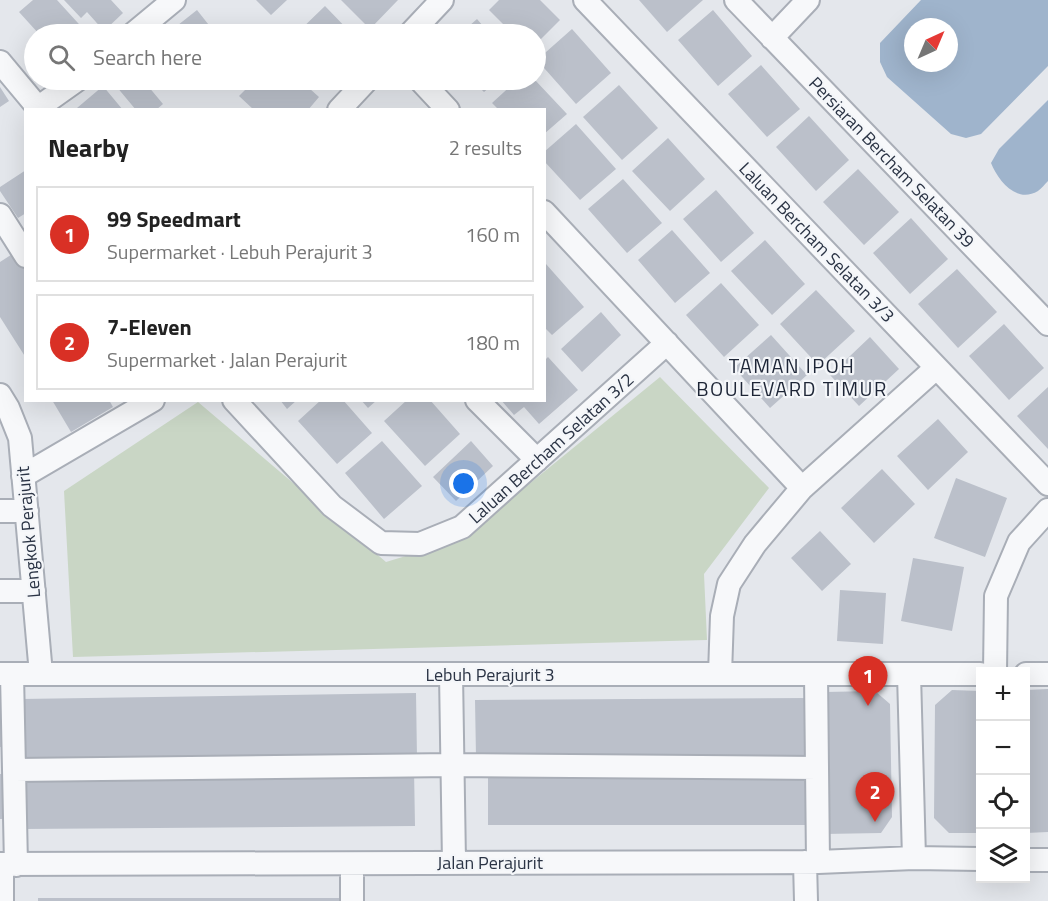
<!DOCTYPE html>
<meta charset="utf-8">
<style>
:root{--surface:#fff;--page:#f6f6f6;--text:#222;--muted:#767676;--line:#e0e0e0;--accent:#d93025}
body{margin:0;font-family:"Titillium Web",sans-serif;background:var(--page);color:var(--text)}
.controls{position:absolute;right:18px;bottom:18px;display:grid;overflow:hidden;border-radius:0px;box-shadow:0 6px 24px #0002}
.controls button{width:54px;height:54px;display:grid;place-items:center;padding:0;border:0;border-bottom:2px solid var(--line);background:var(--surface);color:var(--text);font:30px sans-serif}
.compass{position:absolute;left:904px;top:18px;width:54px;height:54px;border-radius:50%;background:var(--surface);box-shadow:0 6px 24px #0002;rotate:44deg}
.you{position:absolute;left:464px;top:484px;width:21px;height:21px;margin:-15px;border:4px solid #fff;border-radius:50%;background:#1a73e8;box-shadow:0 0 0 9px #1a73e833}
.badge{display:grid;place-items:center;width:39px;height:39px;border-radius:50%;background:var(--accent);color:#fff;font-size:20px;font-weight:700}
.pin{position:absolute;translate:-50% -50px;filter:drop-shadow(0 2px 3px #0008)}
.pin::after{content:'';position:absolute;top:32px;width:21px;height:18px;background:inherit;clip-path:polygon(0 0,100% 0,50% 100%)}
.list{margin:0;padding:0;list-style:none}
h2{display:flex;justify-content:space-between;align-items:center;height:78px;margin:0;padding:0 24px;font-size:26px}
h2 small{font-size:20px;font-weight:400;color:var(--muted)}
.list li{display:grid;grid-template-columns:39px 1fr auto;gap:18px;align-items:center;box-sizing:border-box;height:96px;margin:0 12px 12px;padding:0 12px;border:2px solid var(--line);border-radius:0px}
.list b{display:block;font-size:22px;white-space:nowrap}
.list p{margin:0;font-size:20px;white-space:nowrap;color:var(--muted)}
.list em{font-size:20px;font-style:normal;color:var(--muted)}
.icon{flex:none;width:33px;height:33px;fill:none;stroke:currentColor;stroke-width:2;stroke-linecap:round;stroke-linejoin:round}
.map{position:relative;flex:none;width:1048px;height:901px;overflow:hidden}
.search{position:absolute;background:var(--surface);box-shadow:0 6px 24px #0002;left:24px;top:24px;width:522px;height:66px;display:flex;align-items:center;gap:15px;box-sizing:border-box;padding:0 21px;border-radius:33px;color:var(--muted);font-size:22px}
.panel{position:absolute;background:var(--surface);box-shadow:0 6px 24px #0002;left:24px;top:108px;width:522px;height:294px;border-radius:0px}
.map>svg:first-child{display:block}
.green{fill:#c9d6c5}
.water{fill:#9fb4cc;fill-rule:evenodd}
.building{fill:#bbc0ca}
.lines{fill:none;stroke-linecap:round;stroke-linejoin:round}
.minor-casing{stroke:#a9aeb7;stroke-width:26}
.minor{stroke:#f7f8fa;stroke-width:22}
.labels{text-anchor:middle;dominant-baseline:central;stroke-width:4.5;stroke-linejoin:round;paint-order:stroke}
.street-label{font-size:18px;fill:#2b3445;stroke:#f4f6f9}
.neighbourhood-label{font-size:20px;letter-spacing:1.5px;fill:#1d2536;stroke:#f4f6f9}
</style>
<div class="map">
<svg width="1048" height="901" viewBox="0 0 1048 901">
<rect width="100%" height="100%" fill="#e4e7ec"/>
<path class="green" d="M660 377 769 488 704 574 707 640 73 657 64 491 198 402 386 562 462 539Z"/>
<path class="water" d="M921 0H1048V66L981 134 966 138 951 134 887 77 880 62V43ZM913 27H949V63H913Z
M1048 100V181C1045 184 1041 189 1038 191 1016 204 998 180 991 163L999 149Z"/>
<path class="building" d="M33 0H57L88 34H39L19 12Z
M64 0H111L123 13 104 31 87 12 81 18Z
M256 0H287L271 15Z
M341 0H398L370 29Z
M499 0H540L560 20 536 44V34H513L489 10Z
M639 0H703L667 32Z
M325 6 352 34H296Z
M197 10 216 34H178L173 29Z
M713 10 752 56 718 86 678 40Z
M477 19 490 34H460Z
M572 29 611 73 576 104 537 60Z
M761 65 800 109 767 137 728 94Z
M111 80H143L163 104 156 110H136Z
M255 80H300L319 97 308 110H254L239 96Z
M472 80H498L484 92Z
M517 80H535L567 114 544 134V110H499L492 103Z
M619 85 658 128 622 160 583 117Z
M103 86 123 110H79L77 108Z
M0 87 9 101 0 107Z
M809 116 849 160 816 191 776 147Z
M576 124 616 169 580 200 544 161V152Z
M668 138 705 179 670 211 632 171Z
M858 169 899 212 864 245 823 202Z
M26 170V213L18 218 0 191V187Z
M623 179 662 223 627 253 588 209Z
M716 190 754 233 721 262 683 219Z
M911 218 948 259 910 294 873 253Z
M672 230 710 273 675 303 638 260Z
M765 240 805 284 772 315 731 271Z
M17 251 26 265V358L0 317V262Z
M546 264 584 307 552 335 544 327V266Z
M957 269 997 312 958 348 918 304Z
M721 283 759 325 724 357 686 315Z
M816 290 855 331 818 365 780 324Z
M601 312 621 335 582 372 561 349Z
M1004 324 1044 368 1009 400 969 356Z
M771 335 807 375 770 408 734 368Z
M870 337 899 369 859 406 830 375Z
M548 357 578 390 539 424 524 407 514 415 501 400H544V361Z
M1048 387V449L1017 416Z
M52 400H109L113 407 71 432Z
M280 400H297L287 409Z
M321 400H343L372 433 337 464 298 421Z
M361 400H377L368 408Z
M407 400H430L460 434 425 466 384 421Z
M938 419 968 452 928 490 897 456Z
M382 441 422 486 384 519 345 473Z
M471 441 493 466 456 501 433 477Z
M882 469 915 504 874 543 841 508Z
M956 478 1007 498 985 557 934 538Z
M820 531 851 564 822 591 791 558Z
M913 558 964 567 952 631 901 621Z
M840 590 886 593 883 644 837 641Z
M1048 689V832L1026 833V690Z
M952 690 980 691V833H949L934 818 935 705Z
M875 691 890 704 892 817 881 833 824 834 825 692Z
M416 693 417 758 22 764 21 699Z
M810 698 811 755 476 757 475 700Z
M0 704H3L4 747H0Z
M414 769 415 826 23 829 22 772Z
M488 771 813 772V825H488Z
M0 774H4V819H0Z
M38 898H344V901H38Z"/>
<g class="lines">
<defs>
<path id="minor" d="M585 0 1048 484
M736 0 1048 324
M133 34 174 0
M410 34 442 0
M772 38 808 0
M0 62 40 110
M420 80 448 110
M39 107 77 80
M339 110 367 80
M544 212 802 488
M0 215 26 256
M0 395 8 408 20 438 41 674
M234 400 332 506 381 543 420 544 462 527 667 343
M477 400 537 460
M23 476 153 400
M0 511H27
M0 591H34
M995 672 996 596 1019 542 1048 510
M0 674H980
M12 674 16 865
M451 674 454 862
M720 674 722 616 729 584 755 544 802 488 936 368
M816 674 818 862
M909 674 914 858
M1026 674H1048
M15 770 453 765 817 768
M1026 860H1048
M805 862 806 901
M0 864 818 862 914 858 980 859
M2 901V864
M352 901V865"/>
</defs>
<use href="#minor" class="minor-casing"/>
<use href="#minor" class="minor"/>
</g>
<g class="labels">
<g class="street-label">
<text transform="translate(892 162) rotate(46)">Persiaran Bercham Selatan 39</text>
<text transform="translate(817 242) rotate(46)">Laluan Bercham Selatan 3/3</text>
<text transform="translate(551 448) rotate(-42)">Laluan Bercham Selatan 3/2</text>
<text transform="translate(28 532) rotate(-95)">Lengkok Perajurit</text>
<text x="490" y="674">Lebuh Perajurit 3</text>
<text x="490" y="862">Jalan Perajurit</text>
</g>
<g class="neighbourhood-label">
<text x="792" y="365">TAMAN IPOH<tspan x="792" dy="23">BOULEVARD TIMUR</tspan></text>
</g>
</g>
</svg>
<div class="controls">
<button>+</button>
<button>−</button>
<button><svg class="icon" aria-label="locate" viewBox="0 0 24 24"><circle cx="12" cy="12" r="6"/><path d="M12 2v4M12 18v4M2 12h4M18 12h4"/></svg></button>
<button><svg class="icon" aria-label="layers" viewBox="0 0 24 24"><path d="M12 4l9 5-9 5-9-5zM3 14l9 5 9-5"/></svg></button>
</div>
<svg class="compass" viewBox="-18 -18 36 36"><path d="M0-13l5 13h-10z" fill="#e53935"/><path d="M0 13l5-13h-10z" fill="#767676"/></svg>
<div class="you"></div>
<div class="pin badge" style="left:868px;top:706px">1</div>
<div class="pin badge" style="left:875px;top:822px">2</div>
<div class="search"><svg class="icon" aria-label="search" viewBox="0 0 24 24"><circle cx="10" cy="10" r="6"/><path d="M15 15l6 6"/></svg>Search here</div>
<section class="panel">
<h2>Nearby<small>2 results</small></h2>
<ul class="list">
<li><span class="badge">1</span><div><b>99 Speedmart</b><p>Supermarket · Lebuh Perajurit 3</p></div><em>160 m</em></li>
<li><span class="badge">2</span><div><b>7-Eleven</b><p>Supermarket · Jalan Perajurit</p></div><em>180 m</em></li>
</ul>
</section>
</div>
